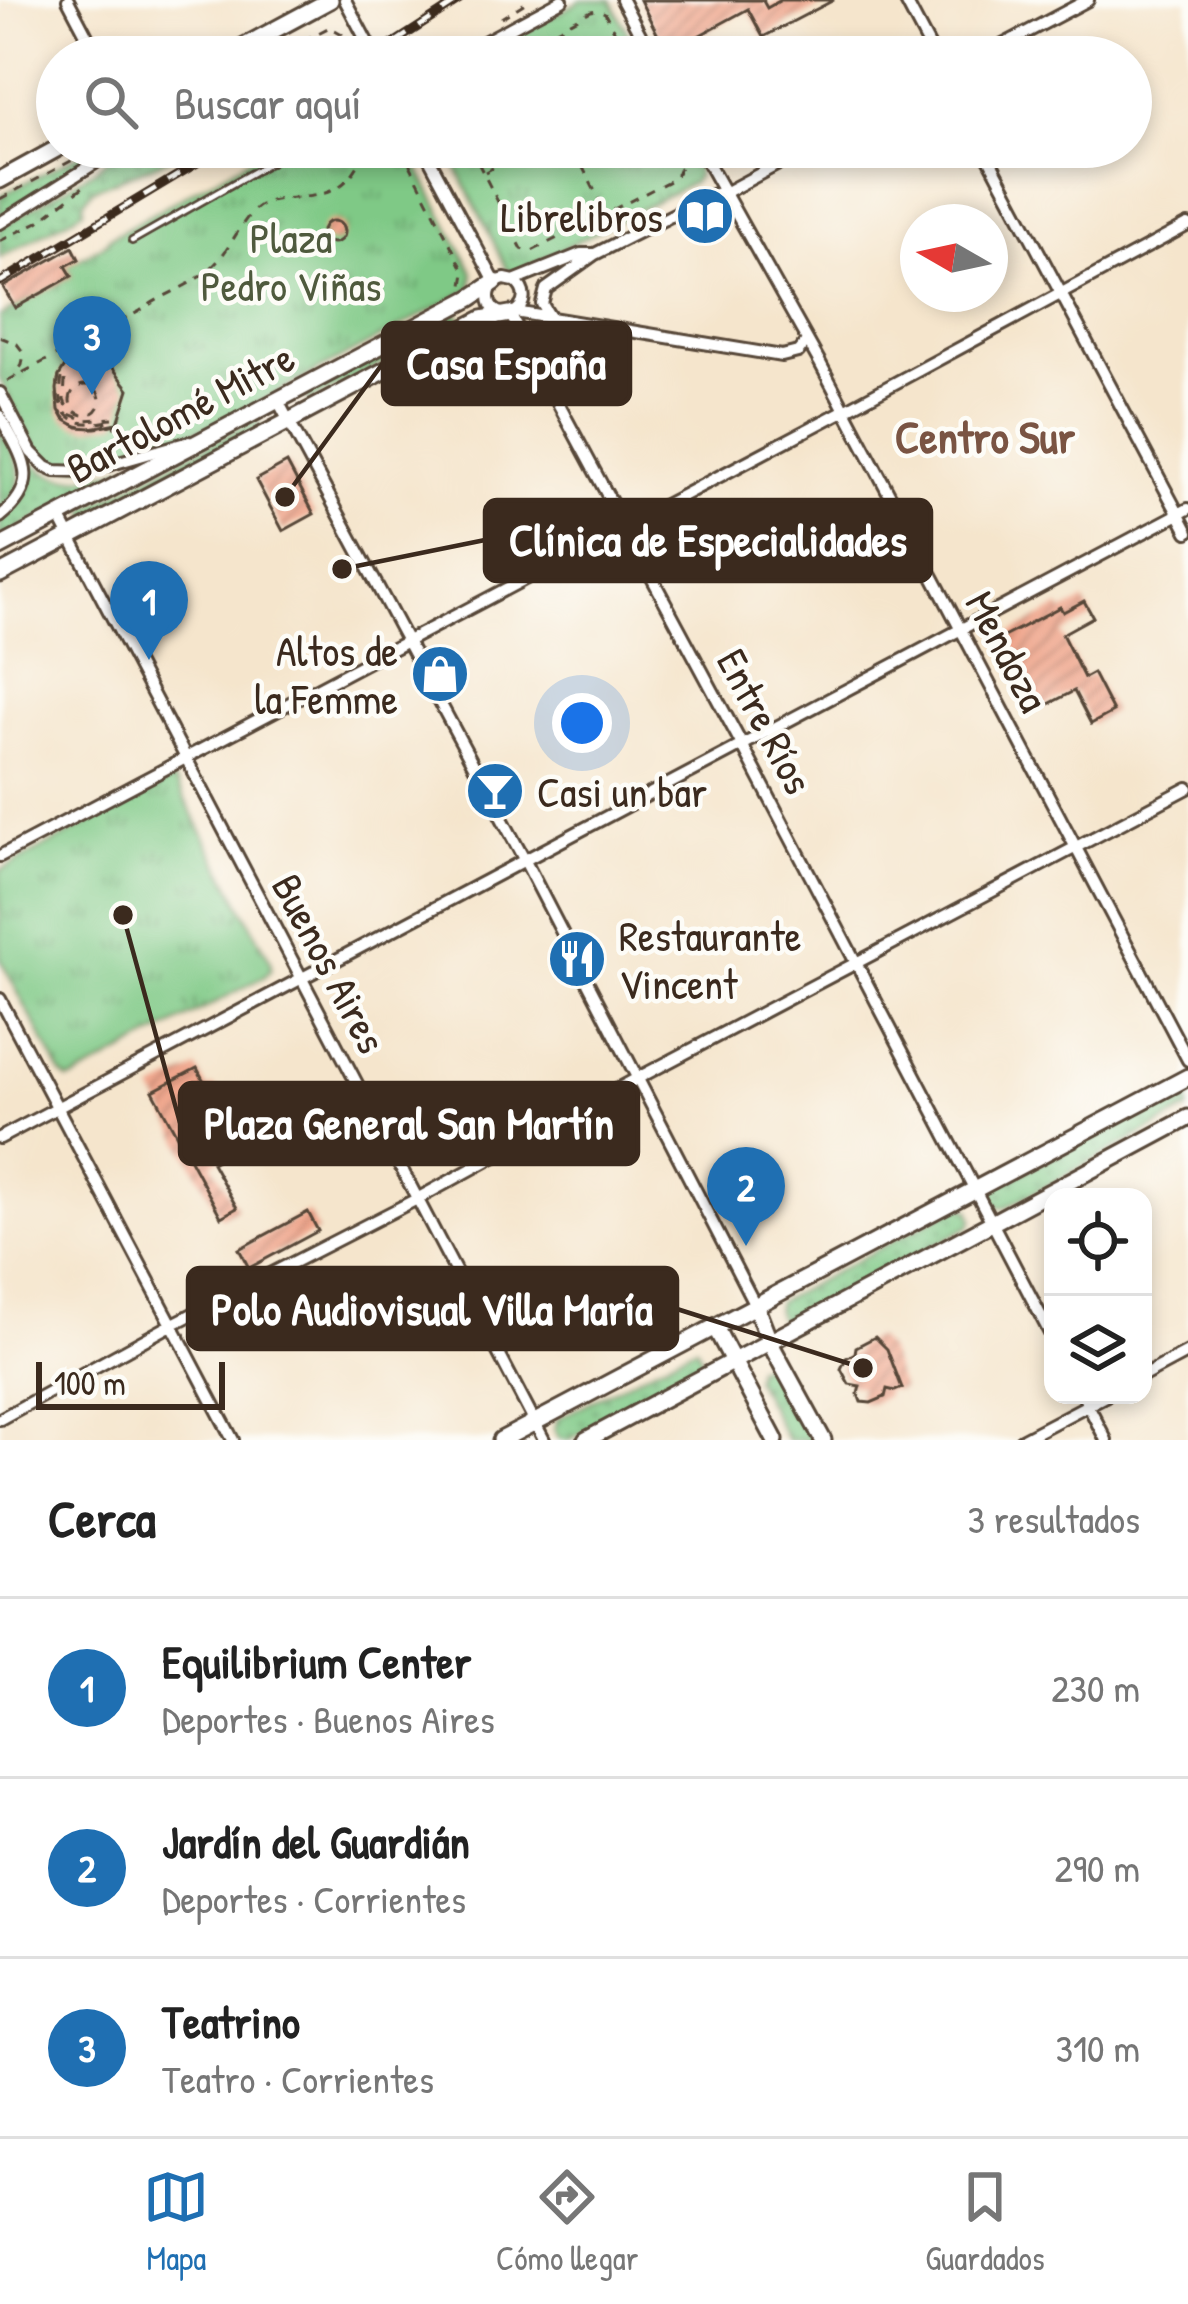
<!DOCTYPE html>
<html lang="es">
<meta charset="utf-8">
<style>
:root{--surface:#fff;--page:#f6f6f6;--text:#222;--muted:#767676;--line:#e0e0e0;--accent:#1f6fb2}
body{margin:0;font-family:"Patrick Hand",sans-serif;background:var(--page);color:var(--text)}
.controls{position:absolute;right:36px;bottom:36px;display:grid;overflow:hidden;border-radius:24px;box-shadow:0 6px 18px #0003}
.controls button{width:108px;height:108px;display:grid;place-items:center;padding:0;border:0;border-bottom:3px solid var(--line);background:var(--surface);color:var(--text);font:60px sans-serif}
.compass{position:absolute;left:900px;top:204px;width:108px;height:108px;border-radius:50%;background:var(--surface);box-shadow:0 6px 18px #0003;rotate:279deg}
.scale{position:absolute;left:36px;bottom:30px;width:189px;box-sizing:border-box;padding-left:12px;border:6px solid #3b2a1e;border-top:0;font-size:33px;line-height:42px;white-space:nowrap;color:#3b2a1e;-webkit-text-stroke:9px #fdfcf7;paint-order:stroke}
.you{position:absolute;left:582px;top:723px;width:42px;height:42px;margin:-30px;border:9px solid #fff;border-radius:50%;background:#1a73e8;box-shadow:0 0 0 18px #1a73e833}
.badge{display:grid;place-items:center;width:78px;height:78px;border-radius:50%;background:var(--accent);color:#fff;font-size:39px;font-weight:700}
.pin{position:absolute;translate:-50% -99px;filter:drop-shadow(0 3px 6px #0008)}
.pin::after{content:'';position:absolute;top:63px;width:42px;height:36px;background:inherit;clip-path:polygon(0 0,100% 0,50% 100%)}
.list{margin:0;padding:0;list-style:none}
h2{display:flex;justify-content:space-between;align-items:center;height:156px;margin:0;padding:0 48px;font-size:51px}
h2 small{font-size:39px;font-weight:400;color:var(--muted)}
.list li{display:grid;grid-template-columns:78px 1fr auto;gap:36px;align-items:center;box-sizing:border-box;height:180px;padding:0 48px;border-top:3px solid var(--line)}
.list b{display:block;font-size:45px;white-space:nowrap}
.list p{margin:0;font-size:39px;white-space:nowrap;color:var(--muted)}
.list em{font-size:39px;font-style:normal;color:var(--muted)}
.icon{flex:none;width:66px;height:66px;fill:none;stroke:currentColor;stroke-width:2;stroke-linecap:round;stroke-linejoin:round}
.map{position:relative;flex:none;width:1188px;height:1440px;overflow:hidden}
.search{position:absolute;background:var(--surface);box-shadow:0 6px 18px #0003;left:36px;right:36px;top:36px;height:132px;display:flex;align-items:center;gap:30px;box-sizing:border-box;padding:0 42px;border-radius:66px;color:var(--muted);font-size:45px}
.sheet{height:696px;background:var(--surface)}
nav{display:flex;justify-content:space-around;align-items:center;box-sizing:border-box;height:168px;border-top:3px solid var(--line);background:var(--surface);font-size:33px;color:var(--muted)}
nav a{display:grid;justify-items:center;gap:6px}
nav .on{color:var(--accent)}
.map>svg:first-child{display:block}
.grass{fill:url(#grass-dots);stroke:#5d7a52;stroke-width:3}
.park{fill:url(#park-tufts);stroke:#5d7a52;stroke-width:3}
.building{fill:url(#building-hatch)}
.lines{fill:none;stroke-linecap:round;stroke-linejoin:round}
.service-casing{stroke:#574638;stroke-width:10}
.minor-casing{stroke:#574638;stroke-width:16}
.secondary-casing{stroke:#574638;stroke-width:21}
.path{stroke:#574638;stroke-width:3;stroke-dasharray:9 9;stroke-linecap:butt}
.service{stroke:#fff;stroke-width:4.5}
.minor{stroke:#fff;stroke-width:10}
.secondary{stroke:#fff;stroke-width:15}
.rail-casing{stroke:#3b2a1e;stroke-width:9}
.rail{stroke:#fdfcf7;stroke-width:4.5;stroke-dasharray:14;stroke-linecap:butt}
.labels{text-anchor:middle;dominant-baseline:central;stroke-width:9;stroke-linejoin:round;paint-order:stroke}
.poi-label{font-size:42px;fill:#3b2a1e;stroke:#fdfcf7;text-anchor:end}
.park-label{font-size:42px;fill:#4f5a3d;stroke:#fdfcf7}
.street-label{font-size:42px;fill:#3b2a1e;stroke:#fdfcf7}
.neighbourhood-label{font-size:45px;font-weight:bold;fill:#7a5443;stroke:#fdfcf7}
.leader{fill:none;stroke:#3b2a1e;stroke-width:4.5}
.callout-dot{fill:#3b2a1e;stroke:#fdfcf7;stroke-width:4.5}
.callout{fill:#3b2a1e;stroke:#3b2a1e;stroke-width:4.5}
.callout-label{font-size:45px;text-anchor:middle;font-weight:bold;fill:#fff}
</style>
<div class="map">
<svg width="1188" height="1440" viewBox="0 0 1188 1440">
<defs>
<pattern id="grass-dots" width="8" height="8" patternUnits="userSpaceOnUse" patternTransform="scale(3)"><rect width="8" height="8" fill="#7fc986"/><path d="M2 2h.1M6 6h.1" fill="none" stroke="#69a36d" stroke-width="1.8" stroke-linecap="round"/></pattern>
<pattern id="park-tufts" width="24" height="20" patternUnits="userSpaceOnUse" patternTransform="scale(3)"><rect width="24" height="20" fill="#7fc986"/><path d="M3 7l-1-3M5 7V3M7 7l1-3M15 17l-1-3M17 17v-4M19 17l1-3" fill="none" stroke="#69a36d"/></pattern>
<pattern id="building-hatch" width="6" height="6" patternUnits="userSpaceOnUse" patternTransform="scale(3)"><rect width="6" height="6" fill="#efa388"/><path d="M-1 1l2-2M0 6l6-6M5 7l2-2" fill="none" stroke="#c3856f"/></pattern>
</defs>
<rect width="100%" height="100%" fill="#fdfcf7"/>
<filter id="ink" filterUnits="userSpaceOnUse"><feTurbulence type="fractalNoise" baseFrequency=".00833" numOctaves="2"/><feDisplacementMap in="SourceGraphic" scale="24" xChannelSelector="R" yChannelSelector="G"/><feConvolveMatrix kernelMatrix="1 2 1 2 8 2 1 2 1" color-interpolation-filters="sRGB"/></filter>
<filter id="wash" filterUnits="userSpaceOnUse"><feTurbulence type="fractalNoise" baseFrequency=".004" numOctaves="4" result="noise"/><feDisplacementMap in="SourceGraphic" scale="48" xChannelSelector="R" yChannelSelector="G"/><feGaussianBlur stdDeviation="2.7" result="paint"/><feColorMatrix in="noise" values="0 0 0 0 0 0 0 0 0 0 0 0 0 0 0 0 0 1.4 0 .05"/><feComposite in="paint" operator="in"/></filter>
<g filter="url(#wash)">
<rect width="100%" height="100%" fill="#f5e5cc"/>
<path class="grass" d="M94 147H109L0 217V196Z
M123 147H176L180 154 92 190 83 202V210L74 216 0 258V228L99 167Z
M458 313 462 321 311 401 306 400 307 393Z
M255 420 261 423 259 428 90 518 87 517 86 509Z
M147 460V461L0 538V522C21 506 34 491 30 463L32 461C66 495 108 469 147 460Z
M1188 1087V1110L1004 1208 993 1204 990 1197 993 1188 1182 1088Z
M959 1206 970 1210 973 1219 970 1226 788 1323C778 1322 774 1311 778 1302Z
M696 1346 706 1367 568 1440 558 1438 554 1429 557 1419Z
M766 1363 775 1369 813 1440H787L754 1378 756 1367Z"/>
<path class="park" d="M582 0H611L640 57H479Z
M271 147H407L473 273 471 289 220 423 80 467 64 468 52 464 35 446 0 379V316L71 276 66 266 109 242 108 239Z
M446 147H686L696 166 697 176 693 182 517 272H512L507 269Z
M0 428C20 466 31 478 0 513Z
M172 780 177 784 270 960 271 969 265 976 74 1079 68 1080 62 1075 0 959V871Z"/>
<g id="blocks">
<path class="building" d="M640 0H765L763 1 767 8 781 0H834L763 37 748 9 667 53Z
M322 232a11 11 0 1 1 22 0a11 11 0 1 1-22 0Z
M73 247 79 259 66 266 72 276 15 308 3 287Z
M100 351 129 389 118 423 91 428 78 427 64 419 59 410 57 389 59 376 69 360Z
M287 463 314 514 283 531 256 480Z
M1084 601 1093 617 1062 634 1084 678 1093 673 1113 712 1091 724 1074 691 1041 708 1035 696 1031 698 1021 680 1018 682 1014 673 1016 671 1003 645 996 641 1060 607 1063 612Z
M197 1068 208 1089 214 1086 228 1111 224 1113 242 1146 212 1163 237 1208 221 1217 153 1091Z
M308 1212 318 1231 249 1268 239 1249Z
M875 1337 887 1349 902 1388 895 1391 887 1389 885 1397 871 1403 861 1402 858 1394 860 1386 849 1384 841 1369 846 1358 855 1353 856 1347Z"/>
</g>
</g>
<g filter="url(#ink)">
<use href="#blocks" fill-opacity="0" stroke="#574638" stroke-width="3"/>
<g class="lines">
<defs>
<path id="service" d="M132 241 297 147"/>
<path id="minor" d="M68 0 98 57
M345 0 375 57
M622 0 652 57
M905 0 935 57
M456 57 562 0
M980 57 1088 0
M423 147 495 282C483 297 490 315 510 314L742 745 1053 1339
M699 147 819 361 1188 1060
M983 147 1188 532
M0 223 95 163 116 147
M495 282 505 279 514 281 581 254H595L712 195 730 190 810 147
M515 312 782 356 798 352 807 341
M513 313C527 305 527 290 514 281
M550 317 542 304 546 289 595 254
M0 393 31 452 46 467 55 471 84 472 189 442
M278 401 525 861 755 1305
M0 416C22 457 44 482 0 517
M59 516 544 1440
M0 856 845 410 1188 225
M0 999 233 1440
M0 1138 1188 509
M1143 1376 1188 1352
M1083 1395 1106 1440
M0 1419 173 1324 417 1199 638 1078 1188 788
M1021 1440 1107 1395"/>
<path id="secondary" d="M224 57 330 0
M0 180 60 147
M0 547 471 298 495 282
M0 574 482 319 510 314
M755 1305 770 1343 823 1440
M715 1327 775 1440
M501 1440 1188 1077
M586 1440 1188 1118"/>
</defs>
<use href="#service" class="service-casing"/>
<use href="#minor" class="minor-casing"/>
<use href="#secondary" class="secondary-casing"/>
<path class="path" d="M501 18 530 0
M271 57 330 27 342 34 354 57
M507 57 591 11 599 10 605 13 628 57
M401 147 465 273 463 285
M470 147 522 249 530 252 675 178C682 166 682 159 675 147
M547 147 563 153 579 147
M574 150 606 213
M485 172 531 147
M0 199 86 153
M0 241 38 222 88 183
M0 337 17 344 24 353 22 365 15 376
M59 376C49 422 77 437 118 423
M62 378C54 421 78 430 116 419
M65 380 64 400 70 414 85 420 113 418
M7 381 140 311C164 293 191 287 213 266 231 249 243 216 259 206 270 199 283 199 295 198 336 195 351 185 367 147
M70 400a15 15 0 1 1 30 0a15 15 0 1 1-30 0Z
M113 427C126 425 129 433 133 444"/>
<use href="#service" class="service"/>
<use href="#minor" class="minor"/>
<use href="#secondary" class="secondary"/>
<defs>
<path id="rail" d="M372 57 460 0
M0 282 224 147"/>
</defs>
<use href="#rail" class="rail-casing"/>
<use href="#rail" class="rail"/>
</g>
</g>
<defs>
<symbol id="library-disc" viewBox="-11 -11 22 22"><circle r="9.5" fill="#1f6fb2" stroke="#fdfcf7"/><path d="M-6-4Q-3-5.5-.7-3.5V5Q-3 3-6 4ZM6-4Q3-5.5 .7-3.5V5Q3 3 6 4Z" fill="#fff"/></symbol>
<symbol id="shop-disc" viewBox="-11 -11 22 22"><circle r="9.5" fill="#1f6fb2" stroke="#fdfcf7"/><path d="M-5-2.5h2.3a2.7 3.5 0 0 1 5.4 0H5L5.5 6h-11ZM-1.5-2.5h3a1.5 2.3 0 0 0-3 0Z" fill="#fff"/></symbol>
<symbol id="bar-disc" viewBox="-11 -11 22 22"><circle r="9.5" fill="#1f6fb2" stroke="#fdfcf7"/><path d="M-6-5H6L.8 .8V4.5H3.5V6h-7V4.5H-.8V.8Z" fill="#fff"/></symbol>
<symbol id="restaurant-disc" viewBox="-11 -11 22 22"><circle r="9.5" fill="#1f6fb2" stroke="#fdfcf7"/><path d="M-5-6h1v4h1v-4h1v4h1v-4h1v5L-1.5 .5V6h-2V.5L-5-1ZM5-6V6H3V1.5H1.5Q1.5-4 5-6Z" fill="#fff"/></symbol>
</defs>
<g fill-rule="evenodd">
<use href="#library-disc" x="672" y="183" width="66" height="66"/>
<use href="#shop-disc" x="407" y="641" width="66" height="66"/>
<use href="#bar-disc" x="462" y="758" width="66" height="66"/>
<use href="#restaurant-disc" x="544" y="926" width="66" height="66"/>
</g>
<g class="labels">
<g class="poi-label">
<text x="663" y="216">Librelibros</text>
<text x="398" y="650">Altos de<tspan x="398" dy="48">la Femme</tspan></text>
<text x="537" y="791" text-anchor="start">Casi un bar</text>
<text x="619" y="935" text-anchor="start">Restaurante<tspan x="619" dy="48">Vincent</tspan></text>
</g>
<g class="park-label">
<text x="291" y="237">Plaza<tspan x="291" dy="48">Pedro Viñas</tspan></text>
</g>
<g class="street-label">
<text transform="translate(180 412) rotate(-28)">Bartolomé Mitre</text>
<text transform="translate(1008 651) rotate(62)">Mendoza</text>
<text transform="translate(766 721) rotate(62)">Entre Ríos</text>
<text transform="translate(330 963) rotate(62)">Buenos Aires</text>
</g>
<g class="neighbourhood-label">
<text x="985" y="436">Centro Sur</text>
</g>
</g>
<path class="leader" d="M285 497L383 363M342 569L485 540M123 915L180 1123M863 1368L677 1309"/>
<g class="callout-dot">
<circle cx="285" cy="497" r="12"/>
<circle cx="342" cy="569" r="12"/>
<circle cx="123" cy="915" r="12"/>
<circle cx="863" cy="1368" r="12"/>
</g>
<g class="callout">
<rect x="383" y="323" width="247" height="81" rx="12"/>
<rect x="485" y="500" width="446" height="81" rx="12"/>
<rect x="180" y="1083" width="458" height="81" rx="12"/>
<rect x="188" y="1268" width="489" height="81" rx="12"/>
</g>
<g class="callout-label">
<text x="506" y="379">Casa España</text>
<text x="708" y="556">Clínica de Especialidades</text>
<text x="409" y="1139">Plaza General San Martín</text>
<text x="432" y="1325">Polo Audiovisual Villa María</text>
</g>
</svg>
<div class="controls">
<button><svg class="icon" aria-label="locate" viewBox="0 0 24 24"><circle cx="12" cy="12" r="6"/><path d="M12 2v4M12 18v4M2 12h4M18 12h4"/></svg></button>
<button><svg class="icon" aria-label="layers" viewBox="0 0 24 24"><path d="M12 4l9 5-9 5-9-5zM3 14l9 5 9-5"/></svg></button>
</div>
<svg class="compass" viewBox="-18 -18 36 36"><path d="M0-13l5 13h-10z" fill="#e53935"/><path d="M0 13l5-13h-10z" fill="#767676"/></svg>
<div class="scale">100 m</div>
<div class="you"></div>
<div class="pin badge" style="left:149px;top:660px">1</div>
<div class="pin badge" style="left:746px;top:1246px">2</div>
<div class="pin badge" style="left:92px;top:395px">3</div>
<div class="search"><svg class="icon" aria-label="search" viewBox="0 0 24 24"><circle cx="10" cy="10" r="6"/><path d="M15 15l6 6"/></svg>Buscar aquí</div>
</div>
<section class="sheet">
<h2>Cerca<small>3 resultados</small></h2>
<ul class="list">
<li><span class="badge">1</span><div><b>Equilibrium Center</b><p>Deportes · Buenos Aires</p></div><em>230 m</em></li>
<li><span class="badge">2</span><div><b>Jardín del Guardián</b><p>Deportes · Corrientes</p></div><em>290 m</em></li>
<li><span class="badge">3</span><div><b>Teatrino</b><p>Teatro · Corrientes</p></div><em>310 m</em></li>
</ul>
</section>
<nav>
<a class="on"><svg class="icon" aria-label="map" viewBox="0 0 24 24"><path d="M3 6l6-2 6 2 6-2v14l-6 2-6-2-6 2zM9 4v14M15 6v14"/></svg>Mapa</a>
<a><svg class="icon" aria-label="directions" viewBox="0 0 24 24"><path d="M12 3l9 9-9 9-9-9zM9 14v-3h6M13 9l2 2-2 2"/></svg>Cómo llegar</a>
<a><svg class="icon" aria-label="saved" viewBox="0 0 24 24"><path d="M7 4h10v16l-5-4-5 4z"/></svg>Guardados</a>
</nav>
